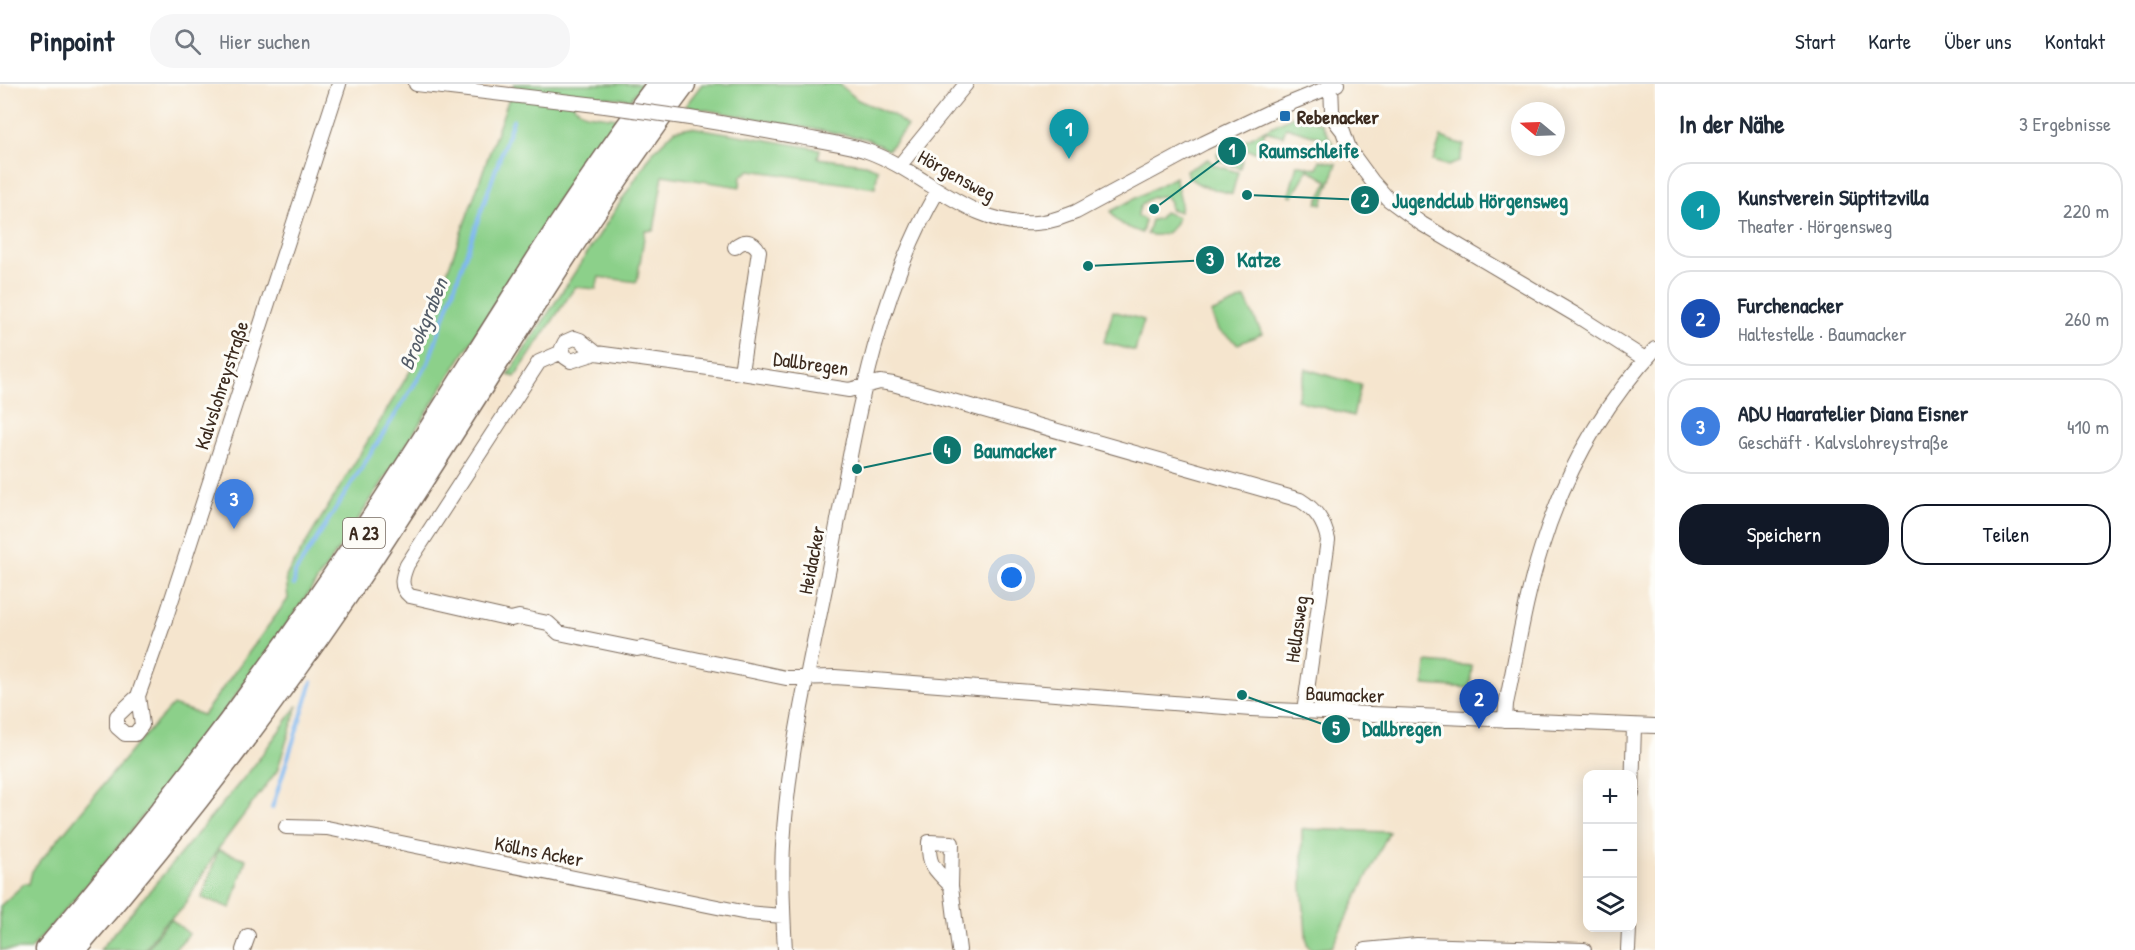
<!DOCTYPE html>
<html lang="de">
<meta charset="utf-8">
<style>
:root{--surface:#fff;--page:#f6f6f7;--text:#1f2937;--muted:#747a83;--line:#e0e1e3;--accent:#111827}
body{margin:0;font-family:"Patrick Hand",sans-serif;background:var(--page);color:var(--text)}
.controls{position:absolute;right:18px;bottom:18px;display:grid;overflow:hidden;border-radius:12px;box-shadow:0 3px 15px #0003}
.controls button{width:54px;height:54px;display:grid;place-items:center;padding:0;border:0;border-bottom:2px solid var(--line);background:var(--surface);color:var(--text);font:30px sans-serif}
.compass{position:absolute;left:1511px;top:18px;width:54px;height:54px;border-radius:50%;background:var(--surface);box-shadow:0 3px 15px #0003;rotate:289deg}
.you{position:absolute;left:1012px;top:494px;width:21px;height:21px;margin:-15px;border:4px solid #fff;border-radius:50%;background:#1a73e8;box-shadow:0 0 0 9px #1a73e833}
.badge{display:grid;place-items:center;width:39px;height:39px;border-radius:50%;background:var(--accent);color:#fff;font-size:20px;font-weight:700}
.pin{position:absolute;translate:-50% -50px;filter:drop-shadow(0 2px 3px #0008)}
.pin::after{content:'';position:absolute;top:32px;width:21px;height:18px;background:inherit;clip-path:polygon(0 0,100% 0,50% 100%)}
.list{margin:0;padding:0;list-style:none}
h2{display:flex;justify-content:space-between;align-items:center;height:78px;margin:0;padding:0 24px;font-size:26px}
h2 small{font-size:20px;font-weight:400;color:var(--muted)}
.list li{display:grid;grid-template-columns:39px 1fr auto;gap:18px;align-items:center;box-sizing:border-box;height:96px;margin:0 12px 12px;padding:0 12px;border:2px solid var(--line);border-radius:24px}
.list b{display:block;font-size:22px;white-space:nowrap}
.list p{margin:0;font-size:20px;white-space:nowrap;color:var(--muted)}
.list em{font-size:20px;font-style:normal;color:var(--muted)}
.actions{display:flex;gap:12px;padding:18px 24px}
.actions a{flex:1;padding:14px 0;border:2px solid var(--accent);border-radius:24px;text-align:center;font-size:21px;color:var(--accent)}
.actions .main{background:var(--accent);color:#fff}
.icon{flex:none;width:33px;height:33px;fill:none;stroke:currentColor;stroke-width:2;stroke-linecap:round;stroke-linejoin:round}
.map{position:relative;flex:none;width:1655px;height:866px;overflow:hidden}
header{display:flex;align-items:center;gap:36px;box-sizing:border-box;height:84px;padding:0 30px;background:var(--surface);border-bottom:2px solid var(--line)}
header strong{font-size:28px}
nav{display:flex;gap:33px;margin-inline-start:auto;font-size:21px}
.search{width:420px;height:54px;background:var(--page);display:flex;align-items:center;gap:15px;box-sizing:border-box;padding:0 21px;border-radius:24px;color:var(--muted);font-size:22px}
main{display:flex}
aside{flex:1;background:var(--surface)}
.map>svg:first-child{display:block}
.green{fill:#8cd08a;stroke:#647d54;stroke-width:1.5}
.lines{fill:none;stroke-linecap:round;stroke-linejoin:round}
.stream{stroke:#7fb8f0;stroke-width:4}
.street-casing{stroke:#7c6b5c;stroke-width:16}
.highway-casing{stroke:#7c6b5c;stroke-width:27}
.street{stroke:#fff;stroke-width:14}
.highway{stroke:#fff;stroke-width:24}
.street-bridge-casing{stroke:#7c6b5c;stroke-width:16;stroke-linecap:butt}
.street-bridge{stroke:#fff;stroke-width:14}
.poi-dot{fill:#1f6fb2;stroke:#fdfcf7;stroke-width:2}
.labels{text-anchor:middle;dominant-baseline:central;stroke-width:6;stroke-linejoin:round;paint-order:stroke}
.shield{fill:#fdfcf7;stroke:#75695f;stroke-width:1.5}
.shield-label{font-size:18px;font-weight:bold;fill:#3b2a1e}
.poi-label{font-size:20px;font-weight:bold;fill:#3b2a1e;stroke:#fdfcf7;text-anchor:start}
.street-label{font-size:20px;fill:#3b2a1e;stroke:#fdfcf7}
.water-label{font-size:21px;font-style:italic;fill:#535c68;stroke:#fdfcf7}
.leader{fill:none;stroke:#0f766e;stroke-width:2}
.callout-dot{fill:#0f766e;stroke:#fdfcf7;stroke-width:2}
.mark-label{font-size:18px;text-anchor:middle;font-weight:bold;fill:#fff}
.callout-label{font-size:21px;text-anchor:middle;font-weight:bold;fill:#0f766e;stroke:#fdfcf7;stroke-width:6;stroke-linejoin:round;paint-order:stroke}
</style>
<header>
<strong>Pinpoint</strong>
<div class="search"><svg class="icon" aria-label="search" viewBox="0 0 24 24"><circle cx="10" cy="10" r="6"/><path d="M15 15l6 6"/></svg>Hier suchen</div>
<nav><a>Start</a><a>Karte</a><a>Über uns</a><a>Kontakt</a></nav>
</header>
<main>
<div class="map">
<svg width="1655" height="866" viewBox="0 0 1655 866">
<rect width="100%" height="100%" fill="#fdfcf7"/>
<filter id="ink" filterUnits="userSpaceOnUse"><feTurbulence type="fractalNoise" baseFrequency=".0167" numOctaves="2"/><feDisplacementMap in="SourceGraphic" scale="12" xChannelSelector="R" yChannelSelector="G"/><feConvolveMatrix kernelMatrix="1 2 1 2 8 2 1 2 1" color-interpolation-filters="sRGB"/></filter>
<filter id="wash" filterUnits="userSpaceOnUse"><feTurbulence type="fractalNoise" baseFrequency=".008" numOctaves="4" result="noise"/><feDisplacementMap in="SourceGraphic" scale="24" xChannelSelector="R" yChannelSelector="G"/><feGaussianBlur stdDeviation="1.35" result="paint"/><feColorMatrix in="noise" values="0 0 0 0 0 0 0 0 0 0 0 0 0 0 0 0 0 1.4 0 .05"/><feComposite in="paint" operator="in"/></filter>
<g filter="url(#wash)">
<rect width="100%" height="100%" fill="#f5e5ce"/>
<path class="green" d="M514 0H642L631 15 589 12 575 15 574 22 586 30 618 34 593 69 591 68 551 126 553 128C489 227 428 329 363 428 263 581 152 729 30 866H0V822L25 799 29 800 32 787 136 661 173 621 203 631 288 515 286 492 414 281Z
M702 0H839L858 16 893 31 907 42 888 66 868 55 685 22Z
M1295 31 1321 39 1338 69 1323 64 1326 55 1286 43 1283 52 1265 47 1259 69 1245 65 1240 84 1219 77 1217 70Z
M691 43 820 65 818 74 865 80 878 85 875 104 750 86 741 92 740 103 663 91 654 146 645 147 637 198 599 193 596 205 575 203 515 293 508 291 653 68 675 46Z
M1441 53 1464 61 1459 78 1448 82 1433 77Z
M1208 75 1214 81 1238 88 1232 110C1217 105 1191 103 1186 87Z
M1320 76 1337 80 1322 120 1317 119 1328 97 1308 85 1293 112 1289 111 1297 80 1317 85Z
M1175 93 1181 117 1180 128 1170 125V118L1166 113C1153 110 1138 118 1138 132L1145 136 1142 149C1129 144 1116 140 1111 127Z
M1164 128 1178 133C1174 148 1162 154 1147 150L1151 136 1158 135Z
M1245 214 1262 250 1238 260 1218 246 1211 229Z
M1113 227 1144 236 1135 267 1104 258Z
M1306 285 1361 301 1353 332 1297 316Z
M1426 578 1472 582 1470 604 1424 601Z
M298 621 277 687 218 765 182 825 161 842 145 866H100L253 683Z
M1302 745 1389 748 1332 863 1312 866 1307 861 1302 803Z
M218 766 246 775 231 824 202 814Z
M171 835 189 850 174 866H147L162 844Z"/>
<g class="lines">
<path class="stream" d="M294 501 295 489 428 279 513 36
M272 724 312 598"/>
</g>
</g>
<g filter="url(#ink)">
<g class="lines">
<defs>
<path id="street" d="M416 0 605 22
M1331 0 1332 27 1336 38 1343 47 1350 67 1372 97 1388 115 1422 140 1576 231 1645 275
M683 33C722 39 761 46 800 53 822 57 846 60 867 67 924 87 971 144 1036 139 1050 138 1063 133 1076 128L1204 59 1269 28 1337 0
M900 81 966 0
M735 163C744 155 753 156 759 167L741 288
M562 268 539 278 407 481C402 493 399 503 410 512L511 535 519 533 548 539 559 549 637 565 642 564 786 594 835 593 1251 625 1655 642
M596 269 571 277 565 273 562 264 565 258 574 254 580 256 596 269 716 285 849 306 880 298 893 300 1300 416C1316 426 1324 437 1328 456L1304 628
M138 612 142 641 135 650H125L117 643V632L138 612 166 533 339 0
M1505 636 1506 620C1517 569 1525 515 1541 465 1564 390 1602 322 1655 265
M1632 709 1634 642
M286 743 327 744 747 829 783 832
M951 802C935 785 928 783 929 758L952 759 951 802 959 866
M243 866 248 852
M785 866C783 831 781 796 783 762 788 666 812 573 830 479 854 353 872 219 938 106
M1365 866 1417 861 1584 866
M1628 866 1629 844"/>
<path id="highway" d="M48 866C171 723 284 572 387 414 477 276 560 132 660 0
M72 866C170 753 261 635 345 512 460 342 561 164 683 0"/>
</defs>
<use href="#street" class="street-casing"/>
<use href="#highway" class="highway-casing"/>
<use href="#street" class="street"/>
<use href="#highway" class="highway"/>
<defs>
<path id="street-bridge" d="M605 22 683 33"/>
</defs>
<use href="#street-bridge" class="street-bridge-casing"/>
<use href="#street-bridge" class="street-bridge"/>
</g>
</g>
<rect class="poi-dot" x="1279" y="26" width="12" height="12" rx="3"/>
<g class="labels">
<rect class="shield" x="343" y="434" width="42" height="30" rx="4.5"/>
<g class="shield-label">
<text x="364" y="449">A 23</text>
</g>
<g class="poi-label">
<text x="1297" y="32">Rebenacker</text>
</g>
<g class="street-label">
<text transform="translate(957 91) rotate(29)">Hörgensweg</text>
<text transform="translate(811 279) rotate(8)">Dallbregen</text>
<text transform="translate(221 301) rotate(-72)">Kalvslohreystraße</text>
<text transform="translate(811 476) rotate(-79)">Heidacker</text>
<text transform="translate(1296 545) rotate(-82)">Hellasweg</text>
<text transform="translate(1345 610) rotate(2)">Baumacker</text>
<text transform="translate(539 767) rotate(11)">Köllns Acker</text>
</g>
<g class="water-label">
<text transform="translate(423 240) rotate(-68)">Brookgraben</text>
</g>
</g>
<path class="leader" d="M1154 125L1232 67M1247 111L1365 116M1088 182L1210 176M857 385L947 366M1242 611L1336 645"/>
<g class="callout-dot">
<circle cx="1154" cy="125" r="6"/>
<circle cx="1247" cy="111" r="6"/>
<circle cx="1088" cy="182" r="6"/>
<circle cx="857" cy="385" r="6"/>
<circle cx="1242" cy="611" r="6"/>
<circle cx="1232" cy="67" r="15"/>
<circle cx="1365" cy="116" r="15"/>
<circle cx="1210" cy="176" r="15"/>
<circle cx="947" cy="366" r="15"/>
<circle cx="1336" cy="645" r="15"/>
</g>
<g class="mark-label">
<text x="1232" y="73">1</text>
<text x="1365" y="123">2</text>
<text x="1210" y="182">3</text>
<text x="947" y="373">4</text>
<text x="1336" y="651">5</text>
</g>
<g class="callout-label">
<text x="1309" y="74">Raumschleife</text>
<text x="1480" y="124">Jugendclub Hörgensweg</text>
<text x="1259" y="183">Katze</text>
<text x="1015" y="374">Baumacker</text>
<text x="1402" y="652">Dallbregen</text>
</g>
</svg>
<div class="controls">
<button>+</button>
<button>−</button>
<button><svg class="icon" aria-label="layers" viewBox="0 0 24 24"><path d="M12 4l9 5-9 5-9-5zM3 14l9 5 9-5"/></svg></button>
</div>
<svg class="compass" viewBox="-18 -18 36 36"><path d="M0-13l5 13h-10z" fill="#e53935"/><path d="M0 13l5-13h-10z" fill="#747a83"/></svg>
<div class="you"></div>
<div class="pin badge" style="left:1069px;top:75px;background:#0f9aa8">1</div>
<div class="pin badge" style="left:1479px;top:645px;background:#1a4fb4">2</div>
<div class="pin badge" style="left:234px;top:445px;background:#3f7fe0">3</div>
</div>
<aside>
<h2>In der Nähe<small>3 Ergebnisse</small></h2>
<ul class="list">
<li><span class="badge" style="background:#0f9aa8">1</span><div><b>Kunstverein Süptitzvilla</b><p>Theater · Hörgensweg</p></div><em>220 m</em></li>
<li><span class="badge" style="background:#1a4fb4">2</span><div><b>Furchenacker</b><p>Haltestelle · Baumacker</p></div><em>260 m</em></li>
<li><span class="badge" style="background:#3f7fe0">3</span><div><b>ADU Haaratelier Diana Eisner</b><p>Geschäft · Kalvslohreystraße</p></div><em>410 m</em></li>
</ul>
<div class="actions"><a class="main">Speichern</a><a>Teilen</a></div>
</aside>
</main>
